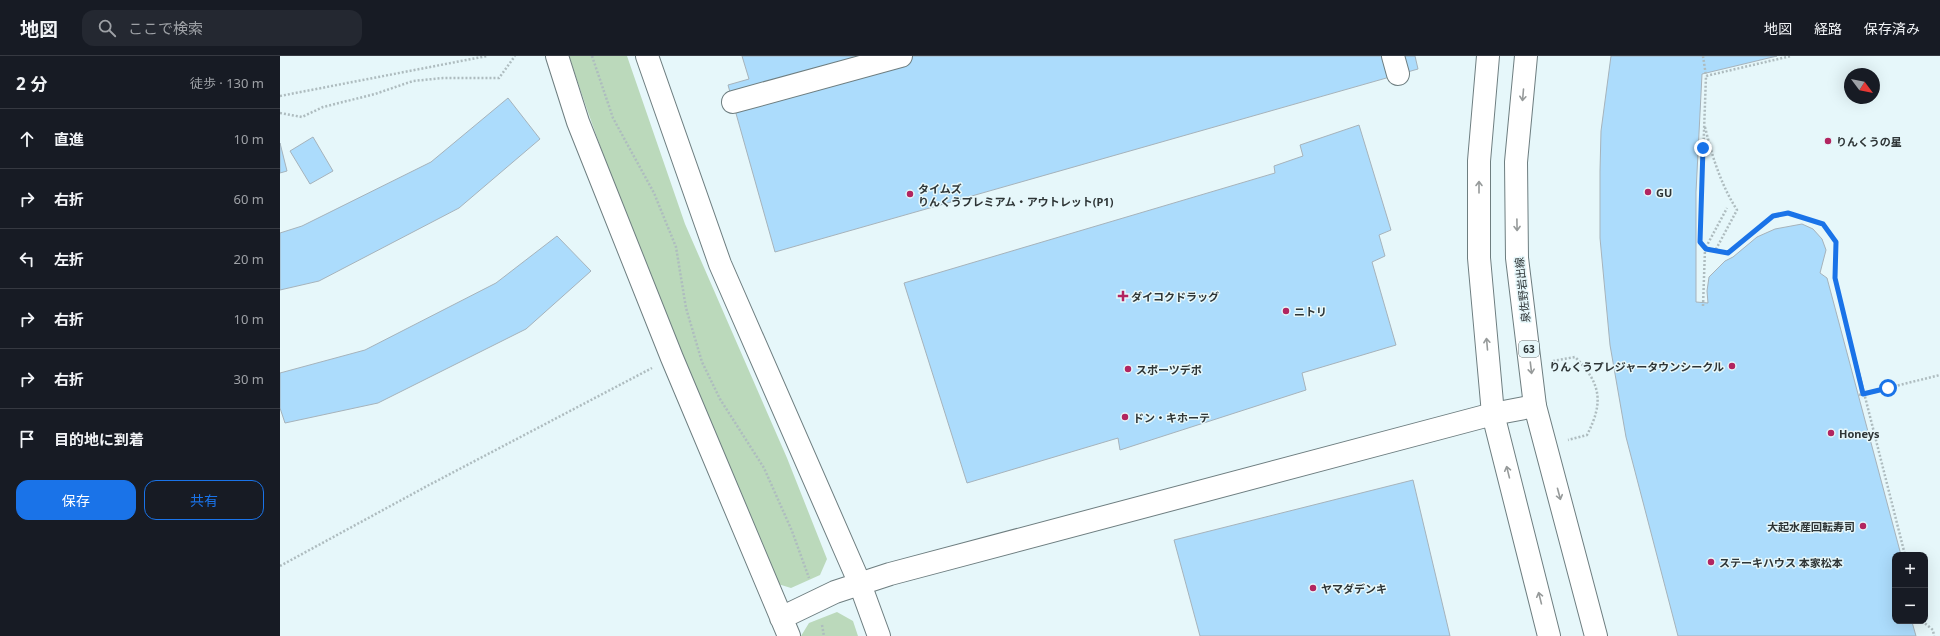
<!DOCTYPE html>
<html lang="ja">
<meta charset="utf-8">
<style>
:root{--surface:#171b24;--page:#242831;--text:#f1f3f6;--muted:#9ea1a6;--line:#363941;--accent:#1a73e8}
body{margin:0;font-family:"Noto Sans","Noto Sans JP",sans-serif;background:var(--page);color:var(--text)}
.controls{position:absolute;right:12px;bottom:12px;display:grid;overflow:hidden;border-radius:8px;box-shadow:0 4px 16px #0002}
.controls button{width:36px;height:36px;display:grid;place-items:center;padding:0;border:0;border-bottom:1px solid var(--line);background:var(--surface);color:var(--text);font:20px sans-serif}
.compass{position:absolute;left:1564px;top:12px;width:36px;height:36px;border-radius:50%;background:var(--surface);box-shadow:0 4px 16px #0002;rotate:122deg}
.stop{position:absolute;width:12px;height:12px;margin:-9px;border:3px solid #1a73e8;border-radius:50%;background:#fff}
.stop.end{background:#1a73e8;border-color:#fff;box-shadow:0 1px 4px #0008}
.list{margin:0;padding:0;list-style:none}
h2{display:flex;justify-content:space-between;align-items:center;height:52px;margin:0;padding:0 16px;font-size:17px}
h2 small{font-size:13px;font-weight:400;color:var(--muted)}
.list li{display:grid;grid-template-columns:26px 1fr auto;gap:12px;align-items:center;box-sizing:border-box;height:60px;padding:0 16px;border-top:1px solid var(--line)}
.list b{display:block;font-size:15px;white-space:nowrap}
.list em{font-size:13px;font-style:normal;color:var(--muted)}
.actions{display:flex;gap:8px;padding:12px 16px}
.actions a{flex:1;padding:9px 0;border:1px solid var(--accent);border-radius:12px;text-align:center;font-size:14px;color:var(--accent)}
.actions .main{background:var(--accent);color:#fff}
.icon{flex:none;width:22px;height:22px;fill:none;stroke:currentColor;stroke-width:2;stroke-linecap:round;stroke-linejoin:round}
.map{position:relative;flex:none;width:1660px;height:580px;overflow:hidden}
header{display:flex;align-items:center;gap:24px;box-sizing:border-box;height:56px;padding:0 20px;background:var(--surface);border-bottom:1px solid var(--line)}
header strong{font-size:19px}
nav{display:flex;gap:22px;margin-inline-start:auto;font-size:14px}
.search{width:280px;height:36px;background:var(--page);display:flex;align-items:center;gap:10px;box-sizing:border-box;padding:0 14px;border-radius:12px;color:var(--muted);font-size:15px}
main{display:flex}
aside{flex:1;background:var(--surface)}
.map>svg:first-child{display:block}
.green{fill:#bbd9bb}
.building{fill:#acdcfc;stroke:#a6b3bb}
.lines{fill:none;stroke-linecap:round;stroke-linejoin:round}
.minor-casing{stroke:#6e7e80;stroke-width:24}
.major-casing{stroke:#6e7e80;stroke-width:24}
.path{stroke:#aebcbf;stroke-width:2.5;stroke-dasharray:2 2;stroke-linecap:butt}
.minor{stroke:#fff;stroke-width:22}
.major{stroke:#fff;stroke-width:22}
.oneway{stroke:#969a9a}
.route{stroke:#1a73e8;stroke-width:5}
.poi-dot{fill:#b22560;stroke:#e6f7fa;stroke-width:1.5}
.labels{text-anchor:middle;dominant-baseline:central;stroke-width:3;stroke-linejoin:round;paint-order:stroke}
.shield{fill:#e6f7fa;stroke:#656f71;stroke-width:1}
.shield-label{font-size:10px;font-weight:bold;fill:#2e3536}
.poi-label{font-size:11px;font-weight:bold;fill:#2e3536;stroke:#e6f7fa;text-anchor:start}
.street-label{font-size:11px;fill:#2e3536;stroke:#e6f7fa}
</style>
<header>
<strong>地図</strong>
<div class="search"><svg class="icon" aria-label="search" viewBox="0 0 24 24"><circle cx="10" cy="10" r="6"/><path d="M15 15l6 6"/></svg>ここで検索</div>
<nav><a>地図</a><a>経路</a><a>保存済み</a></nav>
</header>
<main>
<aside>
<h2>2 分<small>徒歩 · 130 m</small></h2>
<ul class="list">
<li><svg class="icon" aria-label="ahead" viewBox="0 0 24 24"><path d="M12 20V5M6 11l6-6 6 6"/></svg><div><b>直進</b></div><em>10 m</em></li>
<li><svg class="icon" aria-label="right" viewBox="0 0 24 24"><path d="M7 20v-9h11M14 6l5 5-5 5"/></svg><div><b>右折</b></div><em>60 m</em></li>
<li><svg class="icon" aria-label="left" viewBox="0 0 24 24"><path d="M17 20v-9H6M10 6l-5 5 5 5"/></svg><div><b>左折</b></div><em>20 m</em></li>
<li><svg class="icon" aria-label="right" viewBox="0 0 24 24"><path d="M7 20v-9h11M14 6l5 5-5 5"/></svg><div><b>右折</b></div><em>10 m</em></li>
<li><svg class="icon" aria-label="right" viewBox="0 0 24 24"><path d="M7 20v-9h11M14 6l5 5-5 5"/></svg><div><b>右折</b></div><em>30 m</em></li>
<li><svg class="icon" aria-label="arrive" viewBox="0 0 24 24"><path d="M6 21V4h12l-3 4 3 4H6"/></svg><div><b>目的地に到着</b></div></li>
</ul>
<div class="actions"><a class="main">保存</a><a>共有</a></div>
</aside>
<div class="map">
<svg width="1660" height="580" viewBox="0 0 1660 580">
<rect width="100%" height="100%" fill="#e6f7fa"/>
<path class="green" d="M289 0H347L405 168 507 402 547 503 540 519 511 532 498 528C425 353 348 180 289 0Z
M557 556 573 565 578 580H521L529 567Z"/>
<path class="building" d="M462 0H1135L1138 13 495 196 448 29 469 23Z
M1331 0H1497L1422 18 1416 136V246L1428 247 1427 235 1429 221 1445 205 1453 201 1477 181 1495 173 1522 168 1533 173 1542 183 1546 194 1540 217 1547 222 1621 499H1615V565H1637L1632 566 1636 580H1398L1346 381 1330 289 1320 182V115L1321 75Z
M228 42 260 83 179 152 39 225 0 234V177L22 170 151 106Z
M1079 69 1111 174 1099 179 1105 200 1092 206 1116 289 1022 317 1026 334 840 394 838 382 687 427 624 227 995 117 994 110 1023 100 1020 89Z
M33 81 53 115 30 128 10 95Z
M0 87 7 115 0 117Z
M277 180 311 215 246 273 98 347 5 367 0 352V317L85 294 216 227Z
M1133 424 1170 580H920L894 484Z"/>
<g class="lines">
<defs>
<path id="minor" d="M277 0 298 66 392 302 509 580
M367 0 440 208 580 528 599 580
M1113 0 1118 18
M453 46 621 0
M501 562 555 536 610 518 1213 358 1255 350"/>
<path id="major" d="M1208 0 1199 105V202L1213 358 1269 580
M1246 0 1236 106 1237 202 1255 350 1316 580"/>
</defs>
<use href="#minor" class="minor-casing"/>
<use href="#major" class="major-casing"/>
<path class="path" d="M312 0 333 62 374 137 396 191 406 252 422 306 440 343 484 412 512 475 529 522
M1423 0 1426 20
M0 40 207 0
M0 57 22 61 43 51 95 38 133 25 163 22H219L235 0
M1425 71C1432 100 1441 129 1457 154L1435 195 1425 193 1447 152
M1435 195 1448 197 1493 160 1508 157 1543 168 1556 186 1555 222 1625 499
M1423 250 1425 193 1420 186 1426 20 1511 0
M1273 305 1295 301C1321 327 1324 346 1307 379L1288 384
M1579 339 1660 319
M0 510 149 429 372 312
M1642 565 1653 574 1654 580
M542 569 544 580"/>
<use href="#minor" class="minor"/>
<use href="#major" class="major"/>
</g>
<defs><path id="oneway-shaft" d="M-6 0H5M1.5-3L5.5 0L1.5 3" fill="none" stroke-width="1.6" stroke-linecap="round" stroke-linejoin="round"/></defs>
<g class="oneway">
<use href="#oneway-shaft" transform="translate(1243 39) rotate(95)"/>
<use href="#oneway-shaft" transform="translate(1199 131) rotate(-90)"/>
<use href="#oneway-shaft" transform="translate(1237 169) rotate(89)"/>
<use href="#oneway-shaft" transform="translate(1207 288) rotate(-95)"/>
<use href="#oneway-shaft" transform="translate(1251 312) rotate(83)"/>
<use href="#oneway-shaft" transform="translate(1228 416) rotate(-104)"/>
<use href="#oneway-shaft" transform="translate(1279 438) rotate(75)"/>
<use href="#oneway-shaft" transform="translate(1260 542) rotate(-104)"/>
</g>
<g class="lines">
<path class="route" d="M1423 92 1420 186 1426 193 1448 197 1493 160 1508 157 1543 168 1556 186 1555 222 1583 338 1608 332"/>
</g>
<g class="poi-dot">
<circle cx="1548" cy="85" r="4"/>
<circle cx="1368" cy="136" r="4"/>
<circle cx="630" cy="138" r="4"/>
<path d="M841 234h4v4h4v4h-4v4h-4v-4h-4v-4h4z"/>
<circle cx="1006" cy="255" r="4"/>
<circle cx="1452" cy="310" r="4"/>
<circle cx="848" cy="313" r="4"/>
<circle cx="845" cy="361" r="4"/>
<circle cx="1551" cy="377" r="4"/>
<circle cx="1583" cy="470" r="4"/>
<circle cx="1431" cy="506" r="4"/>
<circle cx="1033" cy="532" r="4"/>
</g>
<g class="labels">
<rect class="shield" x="1239" y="285" width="20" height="16" rx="3"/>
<g class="shield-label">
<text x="1249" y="293">63</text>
</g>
<g class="poi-label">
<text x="1556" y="85">りんくうの星</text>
<text x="638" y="132">タイムズ<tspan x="638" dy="13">りんくうプレミアム・アウトレット(P1)</tspan></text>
<text x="1376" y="136">GU</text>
<text x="851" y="240">ダイコクドラッグ</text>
<text x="1014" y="255">ニトリ</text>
<text x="1444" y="310" text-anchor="end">りんくうプレジャータウンシークル</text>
<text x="856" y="313">スポーツデポ</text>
<text x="853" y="361">ドン・キホーテ</text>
<text x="1559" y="377">Honeys</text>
<text x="1575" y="470" text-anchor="end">大起水産回転寿司</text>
<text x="1439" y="506">ステーキハウス 本家松本</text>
<text x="1041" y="532">ヤマダデンキ</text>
</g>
<g class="street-label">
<text transform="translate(1242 234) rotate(-96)">泉佐野岩出線</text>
</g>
</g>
</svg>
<div class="controls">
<button>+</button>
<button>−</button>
</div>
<svg class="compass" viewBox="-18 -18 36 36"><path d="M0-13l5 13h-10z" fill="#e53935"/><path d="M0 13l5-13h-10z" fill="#9ea1a6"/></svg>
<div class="stop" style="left:1608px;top:332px"></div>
<div class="stop end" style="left:1423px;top:92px"></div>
</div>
</main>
